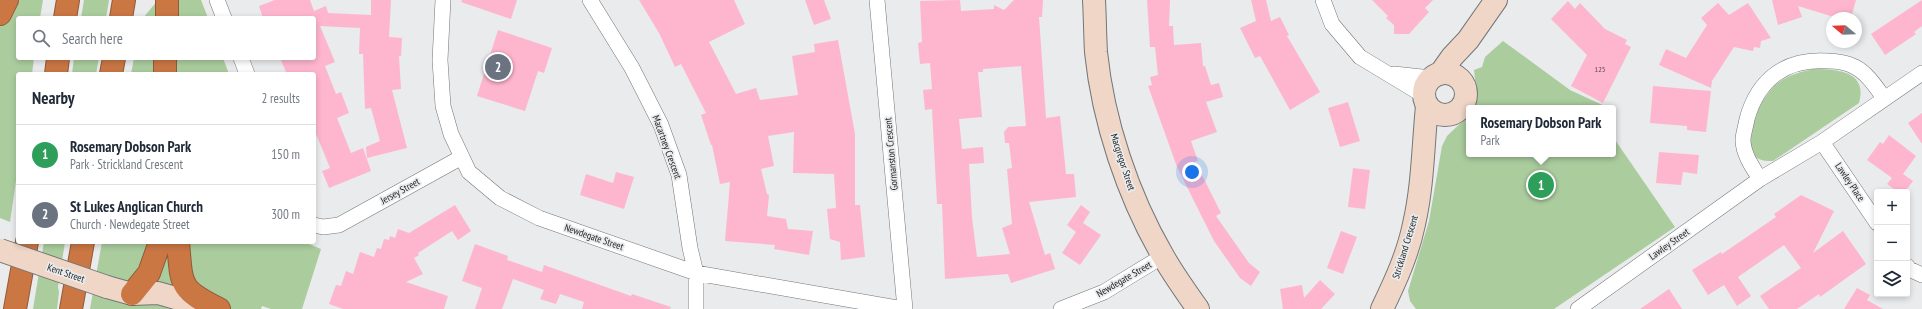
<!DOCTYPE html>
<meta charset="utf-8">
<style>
:root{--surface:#fff;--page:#f6f6f7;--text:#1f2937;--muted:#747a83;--line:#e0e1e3;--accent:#86480a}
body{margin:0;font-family:"PT Sans Narrow",sans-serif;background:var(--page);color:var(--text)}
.controls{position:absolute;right:12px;bottom:12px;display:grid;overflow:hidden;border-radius:4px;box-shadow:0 2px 6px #0003}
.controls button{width:36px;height:36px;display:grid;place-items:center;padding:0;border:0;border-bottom:1px solid var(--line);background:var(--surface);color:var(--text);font:20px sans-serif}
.compass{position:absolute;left:1826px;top:12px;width:36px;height:36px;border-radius:50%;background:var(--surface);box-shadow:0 2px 6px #0003;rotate:289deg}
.you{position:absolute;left:1192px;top:172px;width:14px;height:14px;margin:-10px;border:3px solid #fff;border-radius:50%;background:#1a73e8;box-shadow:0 0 0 6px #1a73e833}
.badge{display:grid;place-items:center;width:26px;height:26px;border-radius:50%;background:var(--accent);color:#fff;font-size:13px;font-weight:700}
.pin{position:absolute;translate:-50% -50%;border:2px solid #fff;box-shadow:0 1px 4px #0006}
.popup{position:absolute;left:1466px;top:105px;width:150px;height:52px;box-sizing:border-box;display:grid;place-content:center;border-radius:4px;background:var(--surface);filter:drop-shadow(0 1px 3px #0005);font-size:13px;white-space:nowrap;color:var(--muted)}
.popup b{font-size:15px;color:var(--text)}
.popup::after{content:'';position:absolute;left:50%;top:100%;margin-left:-8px;border:8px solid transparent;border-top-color:var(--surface)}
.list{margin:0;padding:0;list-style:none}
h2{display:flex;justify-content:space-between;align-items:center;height:52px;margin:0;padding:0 16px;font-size:17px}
h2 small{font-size:13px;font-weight:400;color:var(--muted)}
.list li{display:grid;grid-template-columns:26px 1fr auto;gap:12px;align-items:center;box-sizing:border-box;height:60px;padding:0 16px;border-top:1px solid var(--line)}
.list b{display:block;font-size:15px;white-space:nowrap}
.list p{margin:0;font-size:13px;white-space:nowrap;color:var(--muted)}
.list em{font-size:13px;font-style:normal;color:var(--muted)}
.icon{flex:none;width:22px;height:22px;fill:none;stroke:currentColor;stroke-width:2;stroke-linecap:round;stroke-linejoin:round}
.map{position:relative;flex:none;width:1922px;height:309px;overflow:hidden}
.search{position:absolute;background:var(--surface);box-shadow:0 2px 6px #0003;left:16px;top:16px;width:300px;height:44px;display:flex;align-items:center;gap:10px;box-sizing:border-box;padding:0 14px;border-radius:4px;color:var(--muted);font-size:15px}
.panel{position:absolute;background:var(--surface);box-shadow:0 2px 6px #0003;left:16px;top:72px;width:300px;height:172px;border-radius:4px}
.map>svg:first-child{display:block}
.green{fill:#abcd9e}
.building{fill:#feb6ce;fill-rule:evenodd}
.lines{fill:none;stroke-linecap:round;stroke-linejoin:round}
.street-casing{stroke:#747677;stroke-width:16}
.secondary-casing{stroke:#747677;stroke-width:24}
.highway-casing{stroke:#905a39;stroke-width:24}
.street{stroke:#fff;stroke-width:15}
.secondary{stroke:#efd6c7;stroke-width:22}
.highway{stroke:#ca7744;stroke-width:22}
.secondary-bridge-casing{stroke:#747677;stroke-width:24;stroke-linecap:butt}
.secondary-bridge{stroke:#efd6c7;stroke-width:22}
.labels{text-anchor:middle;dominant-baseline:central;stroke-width:3.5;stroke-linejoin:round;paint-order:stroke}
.number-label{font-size:8px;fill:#5a484f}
.street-label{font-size:10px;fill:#232425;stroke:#e9ebed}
</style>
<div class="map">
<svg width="1922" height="309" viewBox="0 0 1922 309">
<rect width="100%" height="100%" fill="#e9ebed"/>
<path class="green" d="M0 0H43L40 18H18V58H34L32 74H18V167L10 222 0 218Z
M84 0H109L106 18H81Z
M158 0H201L208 18H143Z
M1503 41 1570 90 1609 108H1474L1477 99 1474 70 1482 67 1485 57Z
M74 58H99L96 74H72Z
M134 58H223L229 74H131Z
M1813 69C1837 69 1868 71 1859 103L1773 161C1727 164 1758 97 1779 82 1789 75 1801 72 1813 69Z
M1469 115V154H1613V137L1675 227 1554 309H1416L1410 301 1408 291 1429 221 1442 146 1447 136Z
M44 242H65L58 287 59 292 57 309H33Z
M102 242H304L321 249 302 309H271L262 306 261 309H90Z"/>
<path class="building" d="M275 0H310L314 11 326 6 328 13 371 15V0H391L389 37 402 38 401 56H399L401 89 392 90 407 148 367 158 366 147 380 141 371 108 365 109 363 54H359L360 28 320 26 335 62 325 66 336 94 341 92 349 113 337 118 351 153 363 148 371 171 329 188 322 171 330 168 314 129V74H287L280 58H314V18H263L259 6Z
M462 0H517L511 19 461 2Z
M639 0H734L745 24 709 42 736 94 756 88 760 100 798 95 792 56 815 52 814 44 838 40 855 134V205H860L865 257 841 260 840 242 830 239 827 209 836 208 834 174 793 173 794 132 768 136 774 166 761 169 767 194 769 195 767 216 786 219 788 229 813 231 809 255 774 249 775 245 725 241 730 182 720 184 712 145H711L701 115 706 113 681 64 675 67 659 33Z
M805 0H824L831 19 814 25Z
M960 0 961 11 994 9V5L1004 10 1014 0H1043L1042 17H1039L1046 118 1060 116 1066 174H1074L1076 197 1029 202 1045 255 1050 253 1055 269 1011 283 1008 274 945 279 942 204H937L932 109 925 110 923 90 932 89 930 63 920 64 918 43 922 42 920 1ZM1021 66 1026 126 1008 127 1004 132 1005 143H1009L1012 168 1007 169 1012 224 1002 228 1010 254 977 257 972 218 969 164 984 163 983 147 962 149 959 119 982 117 978 72H983V69Z
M1147 0H1170L1169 26H1173L1174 45 1201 43 1203 66H1205L1211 85 1219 83 1223 97 1206 102 1217 132 1191 141 1198 161H1195L1221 213 1216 216 1249 263 1260 272 1251 286 1240 278 1214 241 1177 167 1148 86 1152 85 1150 77 1158 75 1155 47H1150Z
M1251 0H1266L1271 21 1280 17 1289 35 1287 36 1320 92 1290 110 1260 56 1255 58 1240 28 1256 21Z
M1372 0H1433L1425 8 1429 12 1409 34H1394V25L1386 18 1388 16Z
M1772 0H1856L1851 18H1837L1798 6 1802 17 1778 25Z
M1922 0V26L1914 32 1916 34 1885 55 1871 34Z
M1568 1 1575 9 1580 3 1605 29 1627 40 1625 44 1631 47 1603 103 1571 86 1587 55 1551 19Z
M1718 3 1729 15 1748 3 1771 38 1761 41 1760 48 1754 47 1753 51 1734 47 1712 81 1711 88 1659 65 1666 49 1686 58 1707 25 1701 18Z
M498 30 552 48 544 73 538 71 525 111 477 96Z
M1653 86 1711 91 1706 132 1687 130V126L1650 123Z
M1348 102 1360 141 1340 147 1328 108Z
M1922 113V144L1908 123Z
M1889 135 1916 156 1903 174 1913 181 1905 192H1898L1887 184 1892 178 1867 160 1880 142 1883 144Z
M1659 152 1699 155 1697 174 1683 172 1681 185 1656 183Z
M1353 168 1370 170 1365 209 1348 207Z
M616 172 634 177 624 209 580 195 586 174 613 183Z
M1801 195 1834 211 1813 253 1843 231 1866 264 1820 297 1819 294 1797 309H1769L1760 296 1801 268 1784 245 1738 277 1751 296 1737 306 1724 285 1708 295 1692 270 1721 252 1722 254 1776 217 1774 214Z
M455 205 471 231 458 240 452 231 418 253 419 255 414 258 423 274 406 282 448 296 444 309H343L329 304 336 285 341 286 346 271 353 274 360 252 374 257 377 248 381 249 384 239 389 240 390 236 395 238 398 229 409 233Z
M1081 205 1090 212 1083 223 1101 235 1080 265 1062 253 1076 232 1067 225Z
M1341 231 1357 237 1343 274 1327 268Z
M475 244 508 256 507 260 542 272 544 265 631 296 632 294 671 307 670 309H582L584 302 560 294 556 304 540 299 544 290 513 279 502 309H475L482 288 462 281Z
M1320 280 1335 294 1321 309H1283L1280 289 1302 285 1304 298Z
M1857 288 1870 295 1867 300 1883 309H1844Z
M1669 289 1682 309H1640Z"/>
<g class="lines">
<defs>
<path id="street" d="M217 0 224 18
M443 0 440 60 443 106 451 134 469 172 500 198 539 218 696 273 903 309
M590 0 632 68 661 125 679 175 690 248 696 273V309
M877 0 905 309
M1323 0 1332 24 1360 57 1423 95
M241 58 247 74
M1394 74 1431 78
M1822 142 1877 223
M1760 179C1753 168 1743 154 1743 140 1743 134 1746 126 1747 119 1758 79 1786 58 1828 61 1836 61 1848 63 1855 67 1867 73 1876 87 1884 98
M314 225 323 227 339 225 462 157
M1907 266 1909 269 1922 275
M1061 309 1104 292 1163 256
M1578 309 1760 179 1822 142 1922 73"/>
<path id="secondary" d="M1094 0C1095 17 1095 35 1096 52 1103 121 1128 196 1163 256 1173 274 1186 292 1198 309
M1424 94a21 21 0 1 1 42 0a21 21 0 1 1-42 0Z
M1440 74 1452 57 1468 40 1496 0
M107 287 132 294 158 293 211 308
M1382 309C1395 282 1408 254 1414 224 1423 185 1423 146 1427 106"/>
<path id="highway" d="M0 14 7 0
M65 18 68 0
M121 18 124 0
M167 18V0
M56 74 58 58
M111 74 114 58
M165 74V58
M178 242C182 285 178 289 219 309
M132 294 149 273 160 242
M15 309 27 242
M71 309 83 242"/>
</defs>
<use href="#street" class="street-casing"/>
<use href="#secondary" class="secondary-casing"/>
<use href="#highway" class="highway-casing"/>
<use href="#street" class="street"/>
<use href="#secondary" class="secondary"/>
<use href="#highway" class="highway"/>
<defs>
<path id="secondary-bridge" d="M0 250 107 287"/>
</defs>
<use href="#secondary-bridge" class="secondary-bridge-casing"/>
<use href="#secondary-bridge" class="secondary-bridge"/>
</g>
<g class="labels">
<g class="number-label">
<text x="1600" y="69">125</text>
</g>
<g class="street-label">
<text transform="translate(667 147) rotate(70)">Macartney Crescent</text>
<text transform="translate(891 154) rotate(-95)">Gormanston Crescent</text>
<text transform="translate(1123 162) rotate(72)">Macgregor Street</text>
<text transform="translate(1850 182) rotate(56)">Lawley Place</text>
<text transform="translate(400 191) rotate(-29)">Jersey Street</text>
<text transform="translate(594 237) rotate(19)">Newdegate Street</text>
<text transform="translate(1669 244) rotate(-35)">Lawley Street</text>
<text transform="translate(1405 247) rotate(-73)">Strickland Crescent</text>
<text transform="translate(66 273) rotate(19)">Kent Street</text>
<text transform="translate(1124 279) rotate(-30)">Newdegate Street</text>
</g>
</g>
</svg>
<div class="controls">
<button>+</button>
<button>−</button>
<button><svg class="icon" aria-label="layers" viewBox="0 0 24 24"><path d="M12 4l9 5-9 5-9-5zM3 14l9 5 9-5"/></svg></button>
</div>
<svg class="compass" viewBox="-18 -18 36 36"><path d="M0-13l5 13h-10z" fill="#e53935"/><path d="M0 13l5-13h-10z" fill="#747a83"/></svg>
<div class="you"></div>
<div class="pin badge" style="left:1541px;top:185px;background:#2e9e5b">1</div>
<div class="popup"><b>Rosemary Dobson Park</b>Park</div>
<div class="pin badge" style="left:498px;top:67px;background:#6b7280">2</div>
<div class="search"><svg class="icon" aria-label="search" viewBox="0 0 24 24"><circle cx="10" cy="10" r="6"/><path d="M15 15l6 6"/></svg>Search here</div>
<section class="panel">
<h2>Nearby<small>2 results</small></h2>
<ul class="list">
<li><span class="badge" style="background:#2e9e5b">1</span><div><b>Rosemary Dobson Park</b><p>Park · Strickland Crescent</p></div><em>150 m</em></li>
<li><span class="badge" style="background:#6b7280">2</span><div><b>St Lukes Anglican Church</b><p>Church · Newdegate Street</p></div><em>300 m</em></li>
</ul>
</section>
</div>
